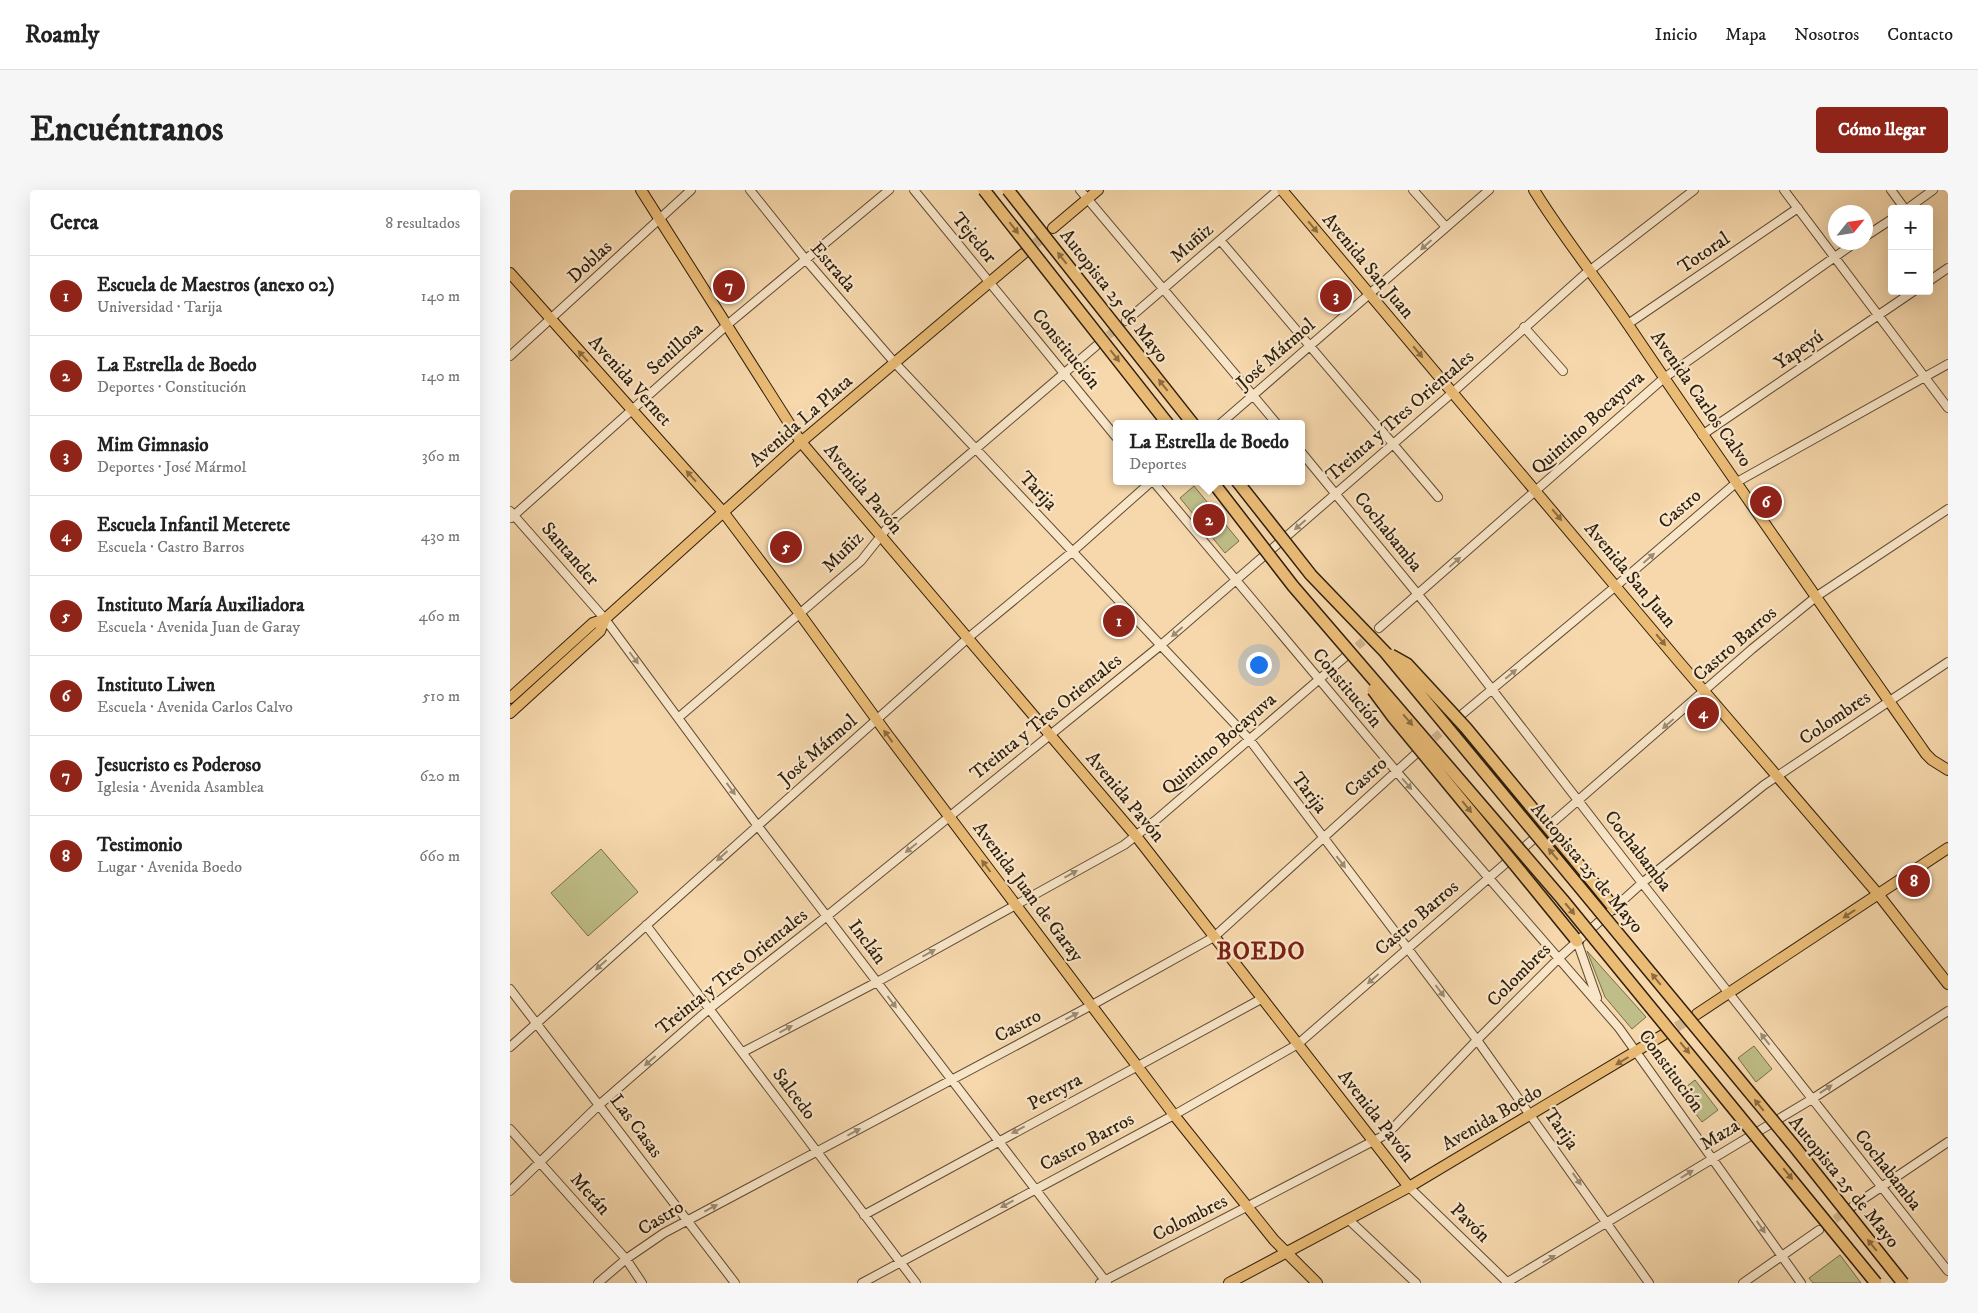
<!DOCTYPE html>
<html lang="es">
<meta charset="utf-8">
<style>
:root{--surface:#fff;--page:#f6f6f6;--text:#222;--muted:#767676;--line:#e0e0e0;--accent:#8f2418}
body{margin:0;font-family:"IM FELL DW Pica",serif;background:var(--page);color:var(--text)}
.controls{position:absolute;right:15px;top:15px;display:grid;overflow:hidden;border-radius:5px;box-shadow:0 5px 20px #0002}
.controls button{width:45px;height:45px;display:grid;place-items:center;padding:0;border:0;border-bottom:1px solid var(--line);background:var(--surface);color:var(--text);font:25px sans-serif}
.compass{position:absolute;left:1318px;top:15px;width:45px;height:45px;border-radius:50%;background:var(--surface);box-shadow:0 5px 20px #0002;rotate:60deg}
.you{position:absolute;left:748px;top:474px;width:18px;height:18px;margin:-12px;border:4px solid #fff;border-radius:50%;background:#1a73e8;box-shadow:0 0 0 8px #1a73e833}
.badge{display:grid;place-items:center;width:32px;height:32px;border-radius:50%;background:var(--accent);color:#fff;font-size:16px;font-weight:700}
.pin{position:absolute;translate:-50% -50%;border:2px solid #fff;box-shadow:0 1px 5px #0006}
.popup{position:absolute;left:603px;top:230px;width:192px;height:65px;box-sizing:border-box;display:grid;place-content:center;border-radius:5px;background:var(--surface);filter:drop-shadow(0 1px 4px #0005);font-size:16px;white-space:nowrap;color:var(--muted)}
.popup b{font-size:19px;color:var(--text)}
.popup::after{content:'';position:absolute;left:50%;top:100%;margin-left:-10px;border:10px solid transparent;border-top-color:var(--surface)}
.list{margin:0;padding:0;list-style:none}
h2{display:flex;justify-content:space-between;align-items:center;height:65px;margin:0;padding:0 20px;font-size:21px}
h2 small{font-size:16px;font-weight:400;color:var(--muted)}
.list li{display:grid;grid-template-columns:32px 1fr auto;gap:15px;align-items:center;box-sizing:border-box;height:80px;padding:0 20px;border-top:1px solid var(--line)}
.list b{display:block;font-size:19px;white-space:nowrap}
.list p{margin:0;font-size:16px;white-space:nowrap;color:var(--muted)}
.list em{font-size:16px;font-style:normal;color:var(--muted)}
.map{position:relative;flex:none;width:1438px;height:1093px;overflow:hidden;border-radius:5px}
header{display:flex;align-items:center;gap:30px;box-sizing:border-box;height:70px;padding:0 25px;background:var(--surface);border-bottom:1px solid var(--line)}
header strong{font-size:24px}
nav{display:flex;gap:28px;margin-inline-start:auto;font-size:18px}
.intro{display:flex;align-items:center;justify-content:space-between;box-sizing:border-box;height:120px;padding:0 30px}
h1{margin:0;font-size:35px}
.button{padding:12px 22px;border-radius:5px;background:var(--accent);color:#fff;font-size:18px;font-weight:700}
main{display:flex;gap:30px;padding:0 30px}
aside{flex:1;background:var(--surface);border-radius:5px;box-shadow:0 5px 20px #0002}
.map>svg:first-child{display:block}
.green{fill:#bfbe88;stroke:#766e4a}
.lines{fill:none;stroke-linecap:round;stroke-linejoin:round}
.minor-tunnel{stroke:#ceb38c;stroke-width:8;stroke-dasharray:8 4;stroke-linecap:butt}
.major-tunnel{stroke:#ceb38c;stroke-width:10;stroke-dasharray:10 5;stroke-linecap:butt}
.minor-casing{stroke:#5f4c35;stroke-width:10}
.major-casing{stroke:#2d1e0d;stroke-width:12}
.highway-casing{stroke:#2d1e0d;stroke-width:14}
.minor{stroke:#f9e6c9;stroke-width:8}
.major{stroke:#ebbc76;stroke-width:10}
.highway{stroke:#ebbc76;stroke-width:11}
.highway-bridge-casing{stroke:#2d1e0d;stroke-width:14;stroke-linecap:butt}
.highway-bridge{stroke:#ebbc76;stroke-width:11}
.oneway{fill:#8c6d42}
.oneway2{fill:#9d8c74}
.labels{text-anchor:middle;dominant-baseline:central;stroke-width:4.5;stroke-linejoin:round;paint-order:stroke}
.street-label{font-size:19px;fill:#2d1e0d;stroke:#f9e6c9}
.district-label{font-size:24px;font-weight:bold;letter-spacing:1px;fill:#7a1f14;stroke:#f9e6c9}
</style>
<header>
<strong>Roamly</strong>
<nav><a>Inicio</a><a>Mapa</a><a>Nosotros</a><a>Contacto</a></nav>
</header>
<div class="intro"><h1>Encuéntranos</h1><a class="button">Cómo llegar</a></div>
<main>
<aside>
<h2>Cerca<small>8 resultados</small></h2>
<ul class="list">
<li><span class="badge">1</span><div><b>Escuela de Maestros (anexo 02)</b><p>Universidad · Tarija</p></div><em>140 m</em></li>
<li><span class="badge">2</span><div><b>La Estrella de Boedo</b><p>Deportes · Constitución</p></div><em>140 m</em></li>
<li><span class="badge">3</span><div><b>Mim Gimnasio</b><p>Deportes · José Mármol</p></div><em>360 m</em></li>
<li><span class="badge">4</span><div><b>Escuela Infantil Meterete</b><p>Escuela · Castro Barros</p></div><em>430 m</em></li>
<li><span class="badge">5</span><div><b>Instituto María Auxiliadora</b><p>Escuela · Avenida Juan de Garay</p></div><em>460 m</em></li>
<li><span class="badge">6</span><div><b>Instituto Liwen</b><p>Escuela · Avenida Carlos Calvo</p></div><em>510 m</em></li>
<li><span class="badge">7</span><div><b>Jesucristo es Poderoso</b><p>Iglesia · Avenida Asamblea</p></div><em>620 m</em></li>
<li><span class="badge">8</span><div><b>Testimonio</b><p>Lugar · Avenida Boedo</p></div><em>660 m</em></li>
</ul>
</aside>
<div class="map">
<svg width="1438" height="1093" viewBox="0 0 1438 1093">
<rect width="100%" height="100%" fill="#f6d8ac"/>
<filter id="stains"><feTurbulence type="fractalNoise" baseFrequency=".004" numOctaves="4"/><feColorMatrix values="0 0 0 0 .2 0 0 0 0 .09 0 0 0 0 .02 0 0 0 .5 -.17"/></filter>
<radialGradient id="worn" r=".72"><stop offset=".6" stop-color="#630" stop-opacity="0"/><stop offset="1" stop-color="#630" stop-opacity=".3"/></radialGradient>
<path class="green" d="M684 296 729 351 715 363 670 308Z
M91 659 128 702 78 746 41 703Z
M1077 761 1136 827 1122 839 1095 807Z
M1244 856 1262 879 1246 892 1228 868Z
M1185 890 1208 920 1192 932 1169 902Z
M1330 1065 1351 1093H1303L1299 1088Z"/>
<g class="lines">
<path class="minor-tunnel" d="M589 153 616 131
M838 464 869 438
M915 556 950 526
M1315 1036 1338 1020"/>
<path class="major-tunnel" d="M514 63 539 42
M1154 845 1184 826"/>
<defs>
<path id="minor" d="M240 0 296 70 384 172 739 549 967 850 1139 1093
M404 0 606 247
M570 0 767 234
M903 0 936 37
M1274 0 1438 218
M1381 0 1395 19
M1397 19 1423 0
M1356 46 1382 29
M710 50 928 307
M1419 91 1438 78
M616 131 768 0
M1118 134 1288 18
M1014 137 1053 181
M0 166 181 0
M710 234 979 0
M1192 245 1404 101
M792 263 919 418 1132 693 1438 1081
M643 291 886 581 1109 838 1291 1093
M0 321 95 429 247 635 597 1093
M1 328 217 135 379 0
M869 438 1154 188 1346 52
M950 526 1106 396 1227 292 1438 174
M168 528 351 371 386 327 586 156
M136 735 406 1093
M1067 751 1087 808
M0 799 225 1093
M0 857 458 448 562 362 642 291
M233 862 367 792 614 655 646 630 835 467
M0 939 116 1069 132 1093
M899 997 998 1093
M0 1001 89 915 199 819 317 726 651 455 942 203 1074 85 1184 0
M1343 1016 1438 952
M354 1025 753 808
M839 1030 906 1093
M88 1093 116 1069 154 1043 582 815 704 747 910 560
M352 1093 664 925 788 854 1242 459 1307 406 1438 319
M590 1093 873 946 884 937 967 850 1050 767 1132 693 1254 595 1438 472
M996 1093 1302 909 1438 821
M1233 1093 1309 1040"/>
<path id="major" d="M131 0 291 252 626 646 899 997
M772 0 1170 473 1368 704 1438 794
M1024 0C1053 47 1088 90 1119 136 1216 280 1316 421 1416 564L1422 570 1438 580
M543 38 588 0
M0 83 214 323 290 424 377 544 664 925 764 1050 807 1093
M0 508 83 433 95 429 291 252 513 64
M0 523 90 441 95 429
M1187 824 1438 658
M719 1093 899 997 1153 845"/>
<path id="highway" d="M1065 670 1104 718
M1010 681 1067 751"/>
</defs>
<use href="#minor" class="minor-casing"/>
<use href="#major" class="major-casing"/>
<use href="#highway" class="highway-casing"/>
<use href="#minor" class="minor"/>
<use href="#major" class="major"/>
<use href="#highway" class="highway"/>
<defs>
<path id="highway-bridge" d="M474 0 658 234
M498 0 683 234
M702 291 783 396 1052 709 1366 1093
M727 291 801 385 875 462 1284 956 1393 1093
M881 465 897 474 956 538 1065 670
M863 500 883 527 1010 681"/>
</defs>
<use href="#highway-bridge" class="highway-bridge-casing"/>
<use href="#highway-bridge" class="highway-bridge"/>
</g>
<defs><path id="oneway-solid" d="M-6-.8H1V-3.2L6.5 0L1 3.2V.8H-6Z" transform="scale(1.25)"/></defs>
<g class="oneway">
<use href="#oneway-solid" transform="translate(803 37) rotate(50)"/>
<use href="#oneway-solid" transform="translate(504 38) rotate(52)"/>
<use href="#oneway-solid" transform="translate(552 68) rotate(-128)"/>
<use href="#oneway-solid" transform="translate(908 162) rotate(50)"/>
<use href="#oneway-solid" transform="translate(73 166) rotate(-132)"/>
<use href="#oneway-solid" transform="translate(605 166) rotate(52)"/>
<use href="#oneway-solid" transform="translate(653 195) rotate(-128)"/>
<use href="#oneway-solid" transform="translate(181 286) rotate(-132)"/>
<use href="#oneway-solid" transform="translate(1047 325) rotate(50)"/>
<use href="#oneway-solid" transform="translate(1151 450) rotate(50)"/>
<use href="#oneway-solid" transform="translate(898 530) rotate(49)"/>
<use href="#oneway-solid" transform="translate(378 546) rotate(-126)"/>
<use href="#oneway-solid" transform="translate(957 617) rotate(51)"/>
<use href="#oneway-solid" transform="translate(1043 664) rotate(-130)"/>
<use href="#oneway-solid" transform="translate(476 676) rotate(-127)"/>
<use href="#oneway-solid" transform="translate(1060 719) rotate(50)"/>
<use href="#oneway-solid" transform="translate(1339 724) rotate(146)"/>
<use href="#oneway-solid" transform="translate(1146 789) rotate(-129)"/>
<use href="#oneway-solid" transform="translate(1175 858) rotate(50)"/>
<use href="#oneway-solid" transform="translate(1112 871) rotate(149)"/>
<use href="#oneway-solid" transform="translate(1249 915) rotate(-129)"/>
<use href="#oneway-solid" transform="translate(1278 984) rotate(51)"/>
<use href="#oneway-solid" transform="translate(1362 1055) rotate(-129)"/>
</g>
<g class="oneway2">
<use href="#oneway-solid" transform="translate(916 55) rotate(138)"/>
<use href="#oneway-solid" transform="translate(790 335) rotate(139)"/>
<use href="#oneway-solid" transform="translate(1139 368) rotate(-41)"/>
<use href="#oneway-solid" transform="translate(945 372) rotate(-41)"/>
<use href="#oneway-solid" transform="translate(667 442) rotate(139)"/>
<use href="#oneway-solid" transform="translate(124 468) rotate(53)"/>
<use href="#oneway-solid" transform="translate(1001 484) rotate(-40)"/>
<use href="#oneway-solid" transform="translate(1158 534) rotate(139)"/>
<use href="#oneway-solid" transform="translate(897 594) rotate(49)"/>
<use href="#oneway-solid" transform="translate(221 599) rotate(54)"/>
<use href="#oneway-solid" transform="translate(401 658) rotate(141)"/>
<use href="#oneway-solid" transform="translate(212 666) rotate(138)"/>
<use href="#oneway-solid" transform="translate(831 672) rotate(52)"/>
<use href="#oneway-solid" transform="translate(561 684) rotate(-29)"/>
<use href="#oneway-solid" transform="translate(419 763) rotate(-29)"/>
<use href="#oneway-solid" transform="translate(91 775) rotate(138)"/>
<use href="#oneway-solid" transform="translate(863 789) rotate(139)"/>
<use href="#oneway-solid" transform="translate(930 801) rotate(53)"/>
<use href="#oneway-solid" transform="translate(382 812) rotate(53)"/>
<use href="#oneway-solid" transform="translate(562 826) rotate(-28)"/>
<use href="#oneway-solid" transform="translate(276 839) rotate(-28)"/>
<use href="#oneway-solid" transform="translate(1255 849) rotate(-128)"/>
<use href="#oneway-solid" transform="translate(140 871) rotate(139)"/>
<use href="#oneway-solid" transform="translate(1316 899) rotate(-33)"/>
<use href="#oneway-solid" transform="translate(508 940) rotate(152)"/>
<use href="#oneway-solid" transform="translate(344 942) rotate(-28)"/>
<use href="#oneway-solid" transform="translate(1177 984) rotate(-32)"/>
<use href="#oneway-solid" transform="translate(1067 989) rotate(55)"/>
<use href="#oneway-solid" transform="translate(497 1014) rotate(151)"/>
<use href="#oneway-solid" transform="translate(201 1018) rotate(-28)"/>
<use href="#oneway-solid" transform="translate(1251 1037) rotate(55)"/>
<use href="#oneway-solid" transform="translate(1039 1069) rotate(-30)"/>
</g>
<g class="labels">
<g class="street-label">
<text transform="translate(464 48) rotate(51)">Tejedor</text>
<text transform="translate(682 53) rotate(-41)">Muñiz</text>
<text transform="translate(1194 63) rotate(-34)">Totoral</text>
<text transform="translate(80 72) rotate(-43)">Doblas</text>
<text transform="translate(858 76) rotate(50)">Avenida San Juan</text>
<text transform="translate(323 77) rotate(49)">Estrada</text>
<text transform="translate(604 106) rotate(52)">Autopista 25 de Mayo</text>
<text transform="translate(165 159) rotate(-42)">Senillosa</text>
<text transform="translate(556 159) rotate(51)">Constitución</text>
<text transform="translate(1289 160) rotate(-34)">Yapeyú</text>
<text transform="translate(766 164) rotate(-41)">José Mármol</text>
<text transform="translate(120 191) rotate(48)">Avenida Vernet</text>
<text transform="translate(1191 209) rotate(55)">Avenida Carlos Calvo</text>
<text transform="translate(890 226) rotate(-41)">Treinta y Tres Orientales</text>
<text transform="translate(291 231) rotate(-41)">Avenida La Plata</text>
<text transform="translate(1078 233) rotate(-42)">Quintino Bocayuva</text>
<text transform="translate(353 299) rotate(50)">Avenida Pavón</text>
<text transform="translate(528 301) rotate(47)">Tarija</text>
<text transform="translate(1170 319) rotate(-41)">Castro</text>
<text transform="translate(878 342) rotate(51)">Cochabamba</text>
<text transform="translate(333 362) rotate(-45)">Muñiz</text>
<text transform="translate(60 364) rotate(49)">Santander</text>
<text transform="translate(1120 385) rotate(50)">Avenida San Juan</text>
<text transform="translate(1225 454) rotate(-41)">Castro Barros</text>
<text transform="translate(837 498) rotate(50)">Constitución</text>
<text transform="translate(536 527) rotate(-39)">Treinta y Tres Orientales</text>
<text transform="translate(1325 528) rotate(-34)">Colombres</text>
<text transform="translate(709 554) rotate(-41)">Quintino Bocayuva</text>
<text transform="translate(308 560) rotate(-41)">José Mármol</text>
<text transform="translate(856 587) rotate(-42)">Castro</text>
<text transform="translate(799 603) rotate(53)">Tarija</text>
<text transform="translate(615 607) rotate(50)">Avenida Pavón</text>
<text transform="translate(1128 661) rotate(52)">Cochabamba</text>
<text transform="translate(1077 678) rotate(50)">Autopista 25 de Mayo</text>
<text transform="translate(518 702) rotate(53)">Avenida Juan de Garay</text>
<text transform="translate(907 728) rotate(-41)">Castro Barros</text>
<text transform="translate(357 752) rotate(53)">Inclán</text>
<text transform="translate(222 782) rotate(-39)">Treinta y Tres Orientales</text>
<text transform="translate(1009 785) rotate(-45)">Colombres</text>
<text transform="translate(508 836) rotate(-28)">Castro</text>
<text transform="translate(1161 881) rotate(54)">Constitución</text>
<text transform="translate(545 902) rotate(-28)">Pereyra</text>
<text transform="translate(284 904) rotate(53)">Salcedo</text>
<text transform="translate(866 926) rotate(52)">Avenida Pavón</text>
<text transform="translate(982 928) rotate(-30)">Avenida Boedo</text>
<text transform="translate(126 936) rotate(53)">Las Casas</text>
<text transform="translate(1051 939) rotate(55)">Tarija</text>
<text transform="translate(1210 945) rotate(-31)">Maza</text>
<text transform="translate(577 952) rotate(-28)">Castro Barros</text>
<text transform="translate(1378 980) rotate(52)">Cochabamba</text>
<text transform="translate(1334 992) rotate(51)">Autopista 25 de Mayo</text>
<text transform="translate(80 1004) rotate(48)">Metán</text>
<text transform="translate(151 1028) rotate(-31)">Castro</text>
<text transform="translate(680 1028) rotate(-27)">Colombres</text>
<text transform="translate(960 1033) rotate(44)">Pavón</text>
</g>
<g class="district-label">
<text x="751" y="762">BOEDO</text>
</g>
</g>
<rect width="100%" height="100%" filter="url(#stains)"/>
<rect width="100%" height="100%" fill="url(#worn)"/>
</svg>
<div class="controls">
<button>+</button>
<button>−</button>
</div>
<svg class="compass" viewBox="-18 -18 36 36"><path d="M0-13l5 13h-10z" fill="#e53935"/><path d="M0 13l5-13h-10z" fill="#767676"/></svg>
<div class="you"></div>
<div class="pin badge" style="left:609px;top:431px">1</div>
<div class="pin badge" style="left:699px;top:330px">2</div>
<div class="popup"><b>La Estrella de Boedo</b>Deportes</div>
<div class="pin badge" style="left:826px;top:106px">3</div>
<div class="pin badge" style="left:1193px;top:523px">4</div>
<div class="pin badge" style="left:276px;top:357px">5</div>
<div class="pin badge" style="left:1256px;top:312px">6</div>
<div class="pin badge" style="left:219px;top:96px">7</div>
<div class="pin badge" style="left:1404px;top:691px">8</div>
</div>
</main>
